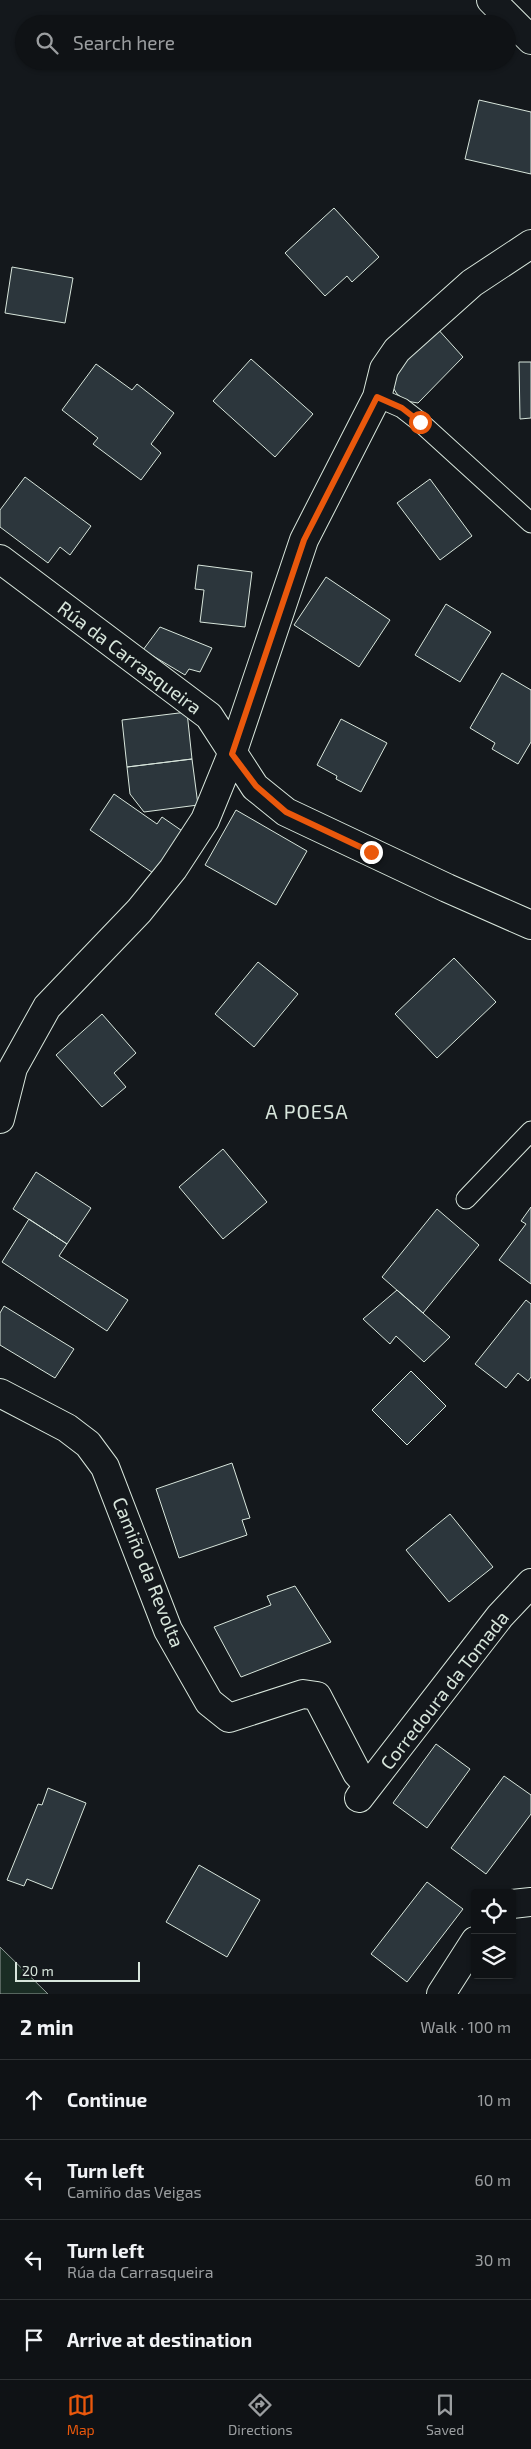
<!DOCTYPE html>
<meta charset="utf-8">
<style>
:root{--surface:#0f1215;--page:#1d2022;--text:#f1f3f6;--muted:#9b9ea0;--line:#2f3234;--accent:#ea580c}
body{margin:0;font-family:"Exo 2",sans-serif;background:var(--page);color:var(--text)}
.controls{position:absolute;right:15px;bottom:15px;display:grid;overflow:hidden;border-radius:5px;box-shadow:0 1px 4px #0004}
.controls button{width:45px;height:45px;display:grid;place-items:center;padding:0;border:0;border-bottom:1px solid var(--line);background:var(--surface);color:var(--text);font:25px sans-serif}
.scale{position:absolute;left:15px;bottom:12px;width:125px;box-sizing:border-box;padding-left:5px;border:2px solid #d8e6dc;border-top:0;font-size:14px;line-height:18px;white-space:nowrap;color:#d8e6dc;-webkit-text-stroke:4px #14181c;paint-order:stroke}
.stop{position:absolute;width:15px;height:15px;margin:-11px;border:4px solid #ea580c;border-radius:50%;background:#fff}
.stop.end{background:#ea580c;border-color:#fff;box-shadow:0 1px 5px #0008}
.list{margin:0;padding:0;list-style:none}
h2{display:flex;justify-content:space-between;align-items:center;height:65px;margin:0;padding:0 20px;font-size:21px}
h2 small{font-size:16px;font-weight:400;color:var(--muted)}
.list li{display:grid;grid-template-columns:32px 1fr auto;gap:15px;align-items:center;box-sizing:border-box;height:80px;padding:0 20px;border-top:1px solid var(--line)}
.list b{display:block;font-size:19px;white-space:nowrap}
.list p{margin:0;font-size:16px;white-space:nowrap;color:var(--muted)}
.list em{font-size:16px;font-style:normal;color:var(--muted)}
.icon{flex:none;width:28px;height:28px;fill:none;stroke:currentColor;stroke-width:2;stroke-linecap:round;stroke-linejoin:round}
.map{position:relative;flex:none;width:531px;height:1994px;overflow:hidden}
.search{position:absolute;background:var(--surface);box-shadow:0 1px 4px #0004;left:15px;right:15px;top:15px;height:55px;display:flex;align-items:center;gap:12px;box-sizing:border-box;padding:0 18px;border-radius:28px;color:var(--muted);font-size:19px}
.sheet{height:385px;background:var(--surface)}
nav{display:flex;justify-content:space-around;align-items:center;box-sizing:border-box;height:70px;border-top:1px solid var(--line);background:var(--surface);font-size:14px;color:var(--muted)}
nav a{display:grid;justify-items:center;gap:2px}
nav .on{color:var(--accent)}
.map>svg:first-child{display:block}
.green{fill:#1a2d24;stroke:#939e99}
.building{fill:#2c363c;stroke:#d8e6dc}
.lines{fill:none;stroke-linecap:round;stroke-linejoin:round}
.lane-casing{stroke:#d8e6dc;stroke-width:21}
.street-casing{stroke:#d8e6dc;stroke-width:30}
.lane{stroke:#14181c;stroke-width:19}
.street{stroke:#14181c;stroke-width:28}
.route{stroke:#ea580c;stroke-width:6}
.labels{text-anchor:middle;dominant-baseline:central;stroke-width:4;stroke-linejoin:round;paint-order:stroke}
.street-label{font-size:19px;fill:#d8e6dc;stroke:#14181c}
.neighbourhood-label{font-size:20px;letter-spacing:1px;fill:#d8e6dc;stroke:#14181c}
</style>
<div class="map">
<svg width="531" height="1994" viewBox="0 0 531 1994">
<rect width="100%" height="100%" fill="#14181c"/>
<path class="green" d="M0 1947 48 1994H0Z"/>
<path class="building" d="M479 100 531 112V174L465 159Z
M334 208 379 257 352 282 347 276 325 296 285 253Z
M12 267 73 278 65 323 5 313Z
M436 327 463 357 418 403 406 401 397 394 389 381 394 368Z
M251 359 313 414 275 457 213 401Z
M519 362H531V418L520 419Z
M96 364 132 390 137 384 174 413 151 444 161 453 141 480 93 444 98 438 62 410Z
M25 477 91 526 70 555 60 547 48 563 0 527V510Z
M430 479 472 536 440 560 397 503Z
M198 565 252 572 245 627 200 622 204 590 195 589Z
M326 577 390 620 359 667 294 625Z
M446 604 491 632 460 682 415 655Z
M160 627 212 648 200 672 189 669 185 675 143 650Z
M502 673 531 690V742L518 764 492 749 495 743 470 728Z
M187 712 192 759 127 767 122 720Z
M341 719 387 743 361 792 336 779 337 776 317 765Z
M192 759 198 805 144 812 130 794 127 767Z
M114 794 157 824 162 817 188 835 159 877 90 830Z
M236 810 307 851 276 905 205 865Z
M454 958 496 1002 437 1058 395 1014Z
M258 962 298 994 254 1047 215 1014Z
M102 1014 136 1053 114 1073 126 1087 102 1107 56 1055Z
M223 1149 267 1202 223 1239 179 1187Z
M36 1172 91 1208 67 1244 13 1209Z
M531 1207V1284L499 1260 526 1224 521 1221Z
M437 1209 479 1245 423 1313 382 1277Z
M29 1219 67 1244 59 1256 128 1300 107 1331 2 1262Z
M397 1290 450 1337 424 1362 396 1336 390 1344 363 1319Z
M526 1300 531 1304V1377L528 1381 518 1373 506 1388 475 1364Z
M4 1306 74 1349 55 1378 0 1345V1313Z
M411 1371 446 1406 407 1445 372 1410Z
M232 1463 250 1518 242 1520 247 1535 179 1558 156 1489Z
M450 1514 493 1567 449 1602 406 1550Z
M295 1586 331 1642 241 1677 214 1627 271 1605 267 1596Z
M436 1744 470 1769 427 1828 393 1803Z
M504 1776 531 1795V1814L486 1874 451 1848Z
M48 1788 86 1803 52 1889 27 1879 24 1886 7 1880 38 1804 42 1805Z
M199 1865 260 1900 227 1957 166 1922Z
M427 1882 463 1909 407 1982 371 1954Z"/>
<g class="lines">
<defs>
<path id="lane" d="M377 397 402 408 420 422 531 523
M466 1199 531 1131"/>
<path id="street" d="M491 0 531 40
M0 559 209 716 255 787 286 812 447 888 531 925
M0 1119 13 1068 47 1007 139 911 173 869 205 820 232 754 304 540 377 397 384 369 397 350 472 283 531 244
M0 1393 67 1428 88 1444 105 1467 168 1630 209 1702 229 1718 303 1694 317 1696 357 1773 368 1785
M359 1798 500 1616 531 1583
M512 1904 531 1902
M441 1994 475 1941"/>
</defs>
<use href="#lane" class="lane-casing"/>
<use href="#street" class="street-casing"/>
<use href="#lane" class="lane"/>
<use href="#street" class="street"/>
</g>
<g class="lines">
<path class="route" d="M371 852 286 812 256 786 232 754 304 540 377 397 402 408 420 422"/>
</g>
<g class="labels">
<g class="street-label">
<text transform="translate(130 657) rotate(37)">Rúa da Carrasqueira</text>
<text transform="translate(149 1572) rotate(68)">Camiño da Revolta</text>
<text transform="translate(444 1690) rotate(-52)">Corredoura da Tomada</text>
</g>
<g class="neighbourhood-label">
<text x="307" y="1111">A POESA</text>
</g>
</g>
</svg>
<div class="controls">
<button><svg class="icon" aria-label="locate" viewBox="0 0 24 24"><circle cx="12" cy="12" r="6"/><path d="M12 2v4M12 18v4M2 12h4M18 12h4"/></svg></button>
<button><svg class="icon" aria-label="layers" viewBox="0 0 24 24"><path d="M12 4l9 5-9 5-9-5zM3 14l9 5 9-5"/></svg></button>
</div>
<div class="scale">20 m</div>
<div class="stop" style="left:420px;top:422px"></div>
<div class="stop end" style="left:371px;top:852px"></div>
<div class="search"><svg class="icon" aria-label="search" viewBox="0 0 24 24"><circle cx="10" cy="10" r="6"/><path d="M15 15l6 6"/></svg>Search here</div>
</div>
<section class="sheet">
<h2>2 min<small>Walk · 100 m</small></h2>
<ul class="list">
<li><svg class="icon" aria-label="ahead" viewBox="0 0 24 24"><path d="M12 20V5M6 11l6-6 6 6"/></svg><div><b>Continue</b></div><em>10 m</em></li>
<li><svg class="icon" aria-label="left" viewBox="0 0 24 24"><path d="M17 20v-9H6M10 6l-5 5 5 5"/></svg><div><b>Turn left</b><p>Camiño das Veigas</p></div><em>60 m</em></li>
<li><svg class="icon" aria-label="left" viewBox="0 0 24 24"><path d="M17 20v-9H6M10 6l-5 5 5 5"/></svg><div><b>Turn left</b><p>Rúa da Carrasqueira</p></div><em>30 m</em></li>
<li><svg class="icon" aria-label="arrive" viewBox="0 0 24 24"><path d="M6 21V4h12l-3 4 3 4H6"/></svg><div><b>Arrive at destination</b></div></li>
</ul>
</section>
<nav>
<a class="on"><svg class="icon" aria-label="map" viewBox="0 0 24 24"><path d="M3 6l6-2 6 2 6-2v14l-6 2-6-2-6 2zM9 4v14M15 6v14"/></svg>Map</a>
<a><svg class="icon" aria-label="directions" viewBox="0 0 24 24"><path d="M12 3l9 9-9 9-9-9zM9 14v-3h6M13 9l2 2-2 2"/></svg>Directions</a>
<a><svg class="icon" aria-label="saved" viewBox="0 0 24 24"><path d="M7 4h10v16l-5-4-5 4z"/></svg>Saved</a>
</nav>
